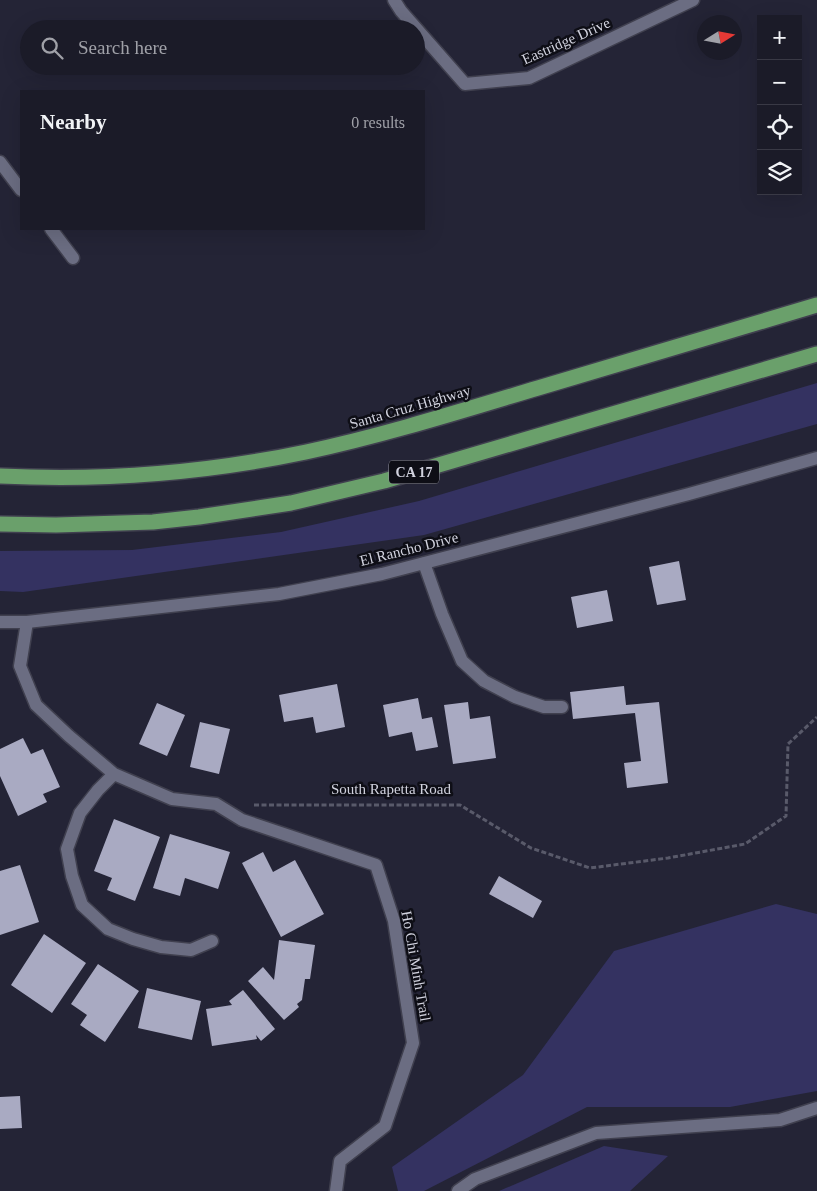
<!DOCTYPE html>
<meta charset="utf-8">
<style>
:root{--surface:#1b1b28;--page:#242430;--text:#f1f3f6;--muted:#a0a1a8;--line:#393945}
body{margin:0;font-family:Georgia,serif;background:var(--page);color:var(--text)}
.controls{position:absolute;right:15px;top:15px;display:grid;overflow:hidden;border-radius:0px;box-shadow:0 5px 20px #0002}
.controls button{width:45px;height:45px;display:grid;place-items:center;padding:0;border:0;border-bottom:1px solid var(--line);background:var(--surface);color:var(--text);font:25px sans-serif}
.compass{position:absolute;left:697px;top:15px;width:45px;height:45px;border-radius:50%;background:var(--surface);box-shadow:0 5px 20px #0002;rotate:79deg}
.list{margin:0;padding:0;list-style:none}
h2{display:flex;justify-content:space-between;align-items:center;height:65px;margin:0;padding:0 20px;font-size:21px}
h2 small{font-size:16px;font-weight:400;color:var(--muted)}
.icon{flex:none;width:28px;height:28px;fill:none;stroke:currentColor;stroke-width:2;stroke-linecap:round;stroke-linejoin:round}
.map{position:relative;flex:none;width:817px;height:1191px;overflow:hidden}
.search{position:absolute;background:var(--surface);box-shadow:0 5px 20px #0002;left:20px;top:20px;width:405px;height:55px;display:flex;align-items:center;gap:12px;box-sizing:border-box;padding:0 18px;border-radius:28px;color:var(--muted);font-size:19px}
.panel{position:absolute;background:var(--surface);box-shadow:0 5px 20px #0002;left:20px;top:90px;width:405px;height:140px;border-radius:0px}
.map>svg:first-child{display:block}
.green{fill:#343261}
.building{fill:#a9aac2}
.lines{fill:none;stroke-linecap:round;stroke-linejoin:round}
.minor-casing{stroke:#40404f;stroke-width:15}
.highway-casing{stroke:#40404f;stroke-width:18}
.path{stroke:#595a6a;stroke-width:3;stroke-dasharray:5 2.5;stroke-linecap:butt}
.minor{stroke:#6b6d82;stroke-width:12}
.highway{stroke:#6aa06b;stroke-width:15}
.labels{text-anchor:middle;dominant-baseline:central;stroke-width:5;stroke-linejoin:round;paint-order:stroke}
.shield{fill:#0e0e16;stroke:#9697a2;stroke-width:1}
.shield-label{font-size:14px;font-weight:bold;fill:#d1d2de}
.street-label{font-size:15px;fill:#d1d2de;stroke:#0e0e16}
</style>
<div class="map">
<svg width="817" height="1191" viewBox="0 0 817 1191">
<rect width="100%" height="100%" fill="#242436"/>
<path class="green" d="M817 383V424L424 535 23 592 0 591V551L132 550 281 532 419 501Z
M776 904 817 914V1091L730 1107H587L424 1191H398L392 1167 523 1075 614 951Z
M604 1146 668 1156 630 1191H499Z"/>
<path class="building" d="M679 561 686 600 657 605 649 567Z
M607 590 613 621 577 628 571 597Z
M337 684 345 727 316 733 313 717 284 722 279 695Z
M624 686 626 705 659 702 668 783 627 788 624 763 641 761 635 713 573 719 570 692Z
M418 698 422 719 432 717 438 747 416 751 412 732 389 737 383 705Z
M468 702 470 719 490 716 496 758 453 764 444 705Z
M157 703 185 715 167 756 139 744Z
M200 722 230 729 219 774 190 767Z
M23 738 31 754 43 749 60 787 43 794 47 802 18 816 0 776V749Z
M114 819 160 837 135 901 107 890 112 878 94 871Z
M170 834 230 852 218 889 185 878 180 896 153 888Z
M263 852 273 872 295 860 324 914 281 937 242 863Z
M20 865 39 922 0 935V871Z
M499 876 542 901 533 918 489 894Z
M44 934 86 963 52 1013 11 985Z
M279 940 315 945 310 979H305L302 1000 297 1004 299 1007 284 1020 248 981 263 967 274 980Z
M98 964 139 991 105 1042 80 1025 87 1015 71 1004Z
M147 988 201 1001 192 1040 138 1028Z
M243 990 275 1029 261 1041 256 1035 257 1039 212 1046 206 1009 232 1005 229 1001Z
M20 1096 22 1128 0 1129V1097Z"/>
<g class="lines">
<defs>
<path id="minor" d="M394 0 401 11 465 84 529 78 693 0
M0 162 21 190
M51 229 73 258
M424 563 442 614 462 661 484 681 515 697 544 707H562
M0 622H27L279 594 382 574 689 494 817 458
M27 622 20 666 36 705 69 736 114 774 172 799 216 804 242 820 376 865 394 921 413 1043 385 1126 340 1161 336 1191
M114 774 98 790 80 813 67 849 72 876 82 905 108 929 133 939 161 947 191 950 212 941
M458 1191 475 1179 596 1133 780 1120 817 1108"/>
<path id="highway" d="M0 476C102 481 206 473 306 452 385 435 461 411 538 388 631 360 724 333 817 305
M0 524 56 525 153 522 199 517 291 503 384 481 817 354"/>
</defs>
<use href="#minor" class="minor-casing"/>
<use href="#highway" class="highway-casing"/>
<path class="path" d="M254 805H460L531 848 590 868 668 858 745 844 786 816 788 744 817 717"/>
<use href="#minor" class="minor"/>
<use href="#highway" class="highway"/>
</g>
<g class="labels">
<rect class="shield" x="389" y="460.5" width="50" height="23" rx="4"/>
<g class="shield-label">
<text x="414" y="472">CA 17</text>
</g>
<g class="street-label">
<text transform="translate(566 41) rotate(-24)">Eastridge Drive</text>
<text transform="translate(410 407) rotate(-16)">Santa Cruz Highway</text>
<text transform="translate(409 549) rotate(-14)">El Rancho Drive</text>
<text x="391" y="789">South Rapetta Road</text>
<text transform="translate(416 966) rotate(80)">Ho Chi Minh Trail</text>
</g>
</g>
</svg>
<div class="controls">
<button>+</button>
<button>−</button>
<button><svg class="icon" aria-label="locate" viewBox="0 0 24 24"><circle cx="12" cy="12" r="6"/><path d="M12 2v4M12 18v4M2 12h4M18 12h4"/></svg></button>
<button><svg class="icon" aria-label="layers" viewBox="0 0 24 24"><path d="M12 4l9 5-9 5-9-5zM3 14l9 5 9-5"/></svg></button>
</div>
<svg class="compass" viewBox="-18 -18 36 36"><path d="M0-13l5 13h-10z" fill="#e53935"/><path d="M0 13l5-13h-10z" fill="#a0a1a8"/></svg>
<div class="search"><svg class="icon" aria-label="search" viewBox="0 0 24 24"><circle cx="10" cy="10" r="6"/><path d="M15 15l6 6"/></svg>Search here</div>
<section class="panel">
<h2>Nearby<small>0 results</small></h2>
<ul class="list">
</ul>
</section>
</div>
